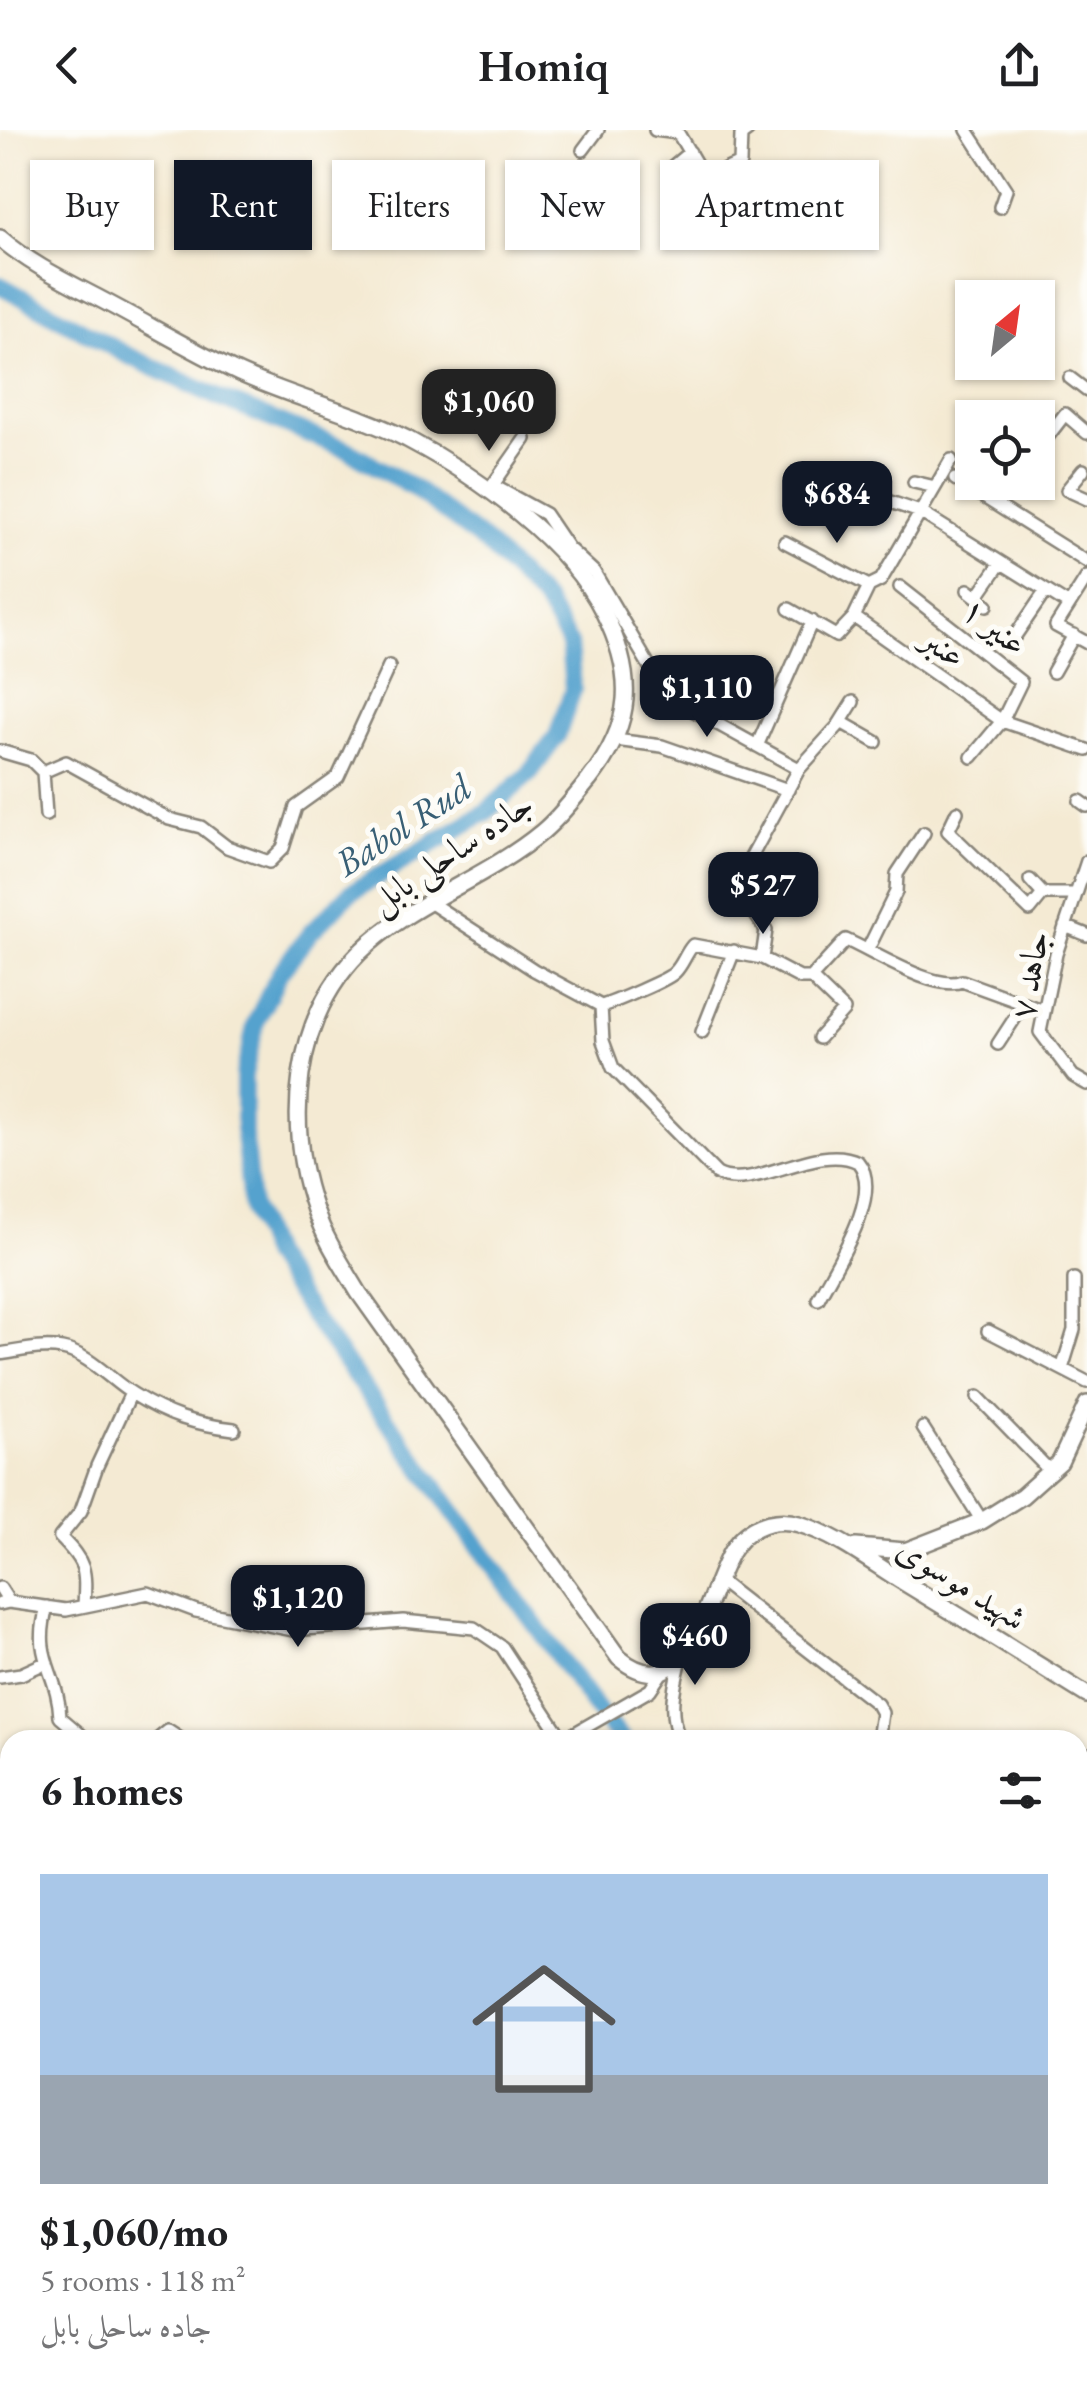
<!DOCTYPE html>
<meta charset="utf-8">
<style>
:root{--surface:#fff;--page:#f6f6f6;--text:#202124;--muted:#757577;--accent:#111827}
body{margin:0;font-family:"EB Garamond",Amiri,serif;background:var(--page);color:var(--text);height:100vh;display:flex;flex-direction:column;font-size:38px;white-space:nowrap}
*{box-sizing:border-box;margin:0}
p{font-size:32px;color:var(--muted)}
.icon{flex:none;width:55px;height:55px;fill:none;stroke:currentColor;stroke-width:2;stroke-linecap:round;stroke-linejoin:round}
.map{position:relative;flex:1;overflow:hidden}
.side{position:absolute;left:0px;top:1600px;width:1088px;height:670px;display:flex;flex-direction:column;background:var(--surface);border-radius:30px 30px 0 0;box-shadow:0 2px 8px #0004}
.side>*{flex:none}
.banner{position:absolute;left:30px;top:30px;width:1028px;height:90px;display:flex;gap:20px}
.needle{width:65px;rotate:29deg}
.tools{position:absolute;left:955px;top:150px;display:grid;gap:20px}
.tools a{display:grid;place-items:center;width:100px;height:100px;border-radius:0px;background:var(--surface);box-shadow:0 2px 8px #0004;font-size:50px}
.price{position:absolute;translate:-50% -85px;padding:0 22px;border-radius:20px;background:var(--accent);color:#fff;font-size:32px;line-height:65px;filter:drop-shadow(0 2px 5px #0008)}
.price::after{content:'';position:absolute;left:50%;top:60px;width:30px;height:22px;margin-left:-15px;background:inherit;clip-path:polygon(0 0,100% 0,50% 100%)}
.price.active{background:#222;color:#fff}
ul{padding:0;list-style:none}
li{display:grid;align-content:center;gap:20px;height:530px;padding:0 40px}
li span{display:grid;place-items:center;height:310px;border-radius:0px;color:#555}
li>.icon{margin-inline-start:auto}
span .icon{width:180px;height:180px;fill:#fffc;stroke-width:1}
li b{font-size:42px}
h2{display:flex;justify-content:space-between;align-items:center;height:120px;padding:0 40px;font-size:42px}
.chip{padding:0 35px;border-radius:0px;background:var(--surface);box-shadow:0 2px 8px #0004;font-size:35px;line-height:90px}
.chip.active{background:var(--accent);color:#fff}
header{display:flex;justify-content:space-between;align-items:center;height:130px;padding:0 40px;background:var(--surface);font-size:45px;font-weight:600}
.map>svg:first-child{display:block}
</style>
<header><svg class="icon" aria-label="back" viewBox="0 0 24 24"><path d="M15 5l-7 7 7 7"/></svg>Homiq<svg class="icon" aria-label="share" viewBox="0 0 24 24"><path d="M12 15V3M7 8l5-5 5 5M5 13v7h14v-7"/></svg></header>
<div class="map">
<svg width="1087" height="2270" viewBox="0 0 1087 2270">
<rect width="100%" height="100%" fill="#fdfcf7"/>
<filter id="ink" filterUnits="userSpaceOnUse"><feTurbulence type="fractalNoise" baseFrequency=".01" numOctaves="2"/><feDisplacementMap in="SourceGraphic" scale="20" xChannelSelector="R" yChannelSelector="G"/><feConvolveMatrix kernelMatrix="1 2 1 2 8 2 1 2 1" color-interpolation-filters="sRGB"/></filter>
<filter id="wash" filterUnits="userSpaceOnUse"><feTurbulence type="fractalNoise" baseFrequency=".0048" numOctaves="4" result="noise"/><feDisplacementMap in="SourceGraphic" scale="40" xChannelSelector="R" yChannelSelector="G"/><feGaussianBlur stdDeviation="2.25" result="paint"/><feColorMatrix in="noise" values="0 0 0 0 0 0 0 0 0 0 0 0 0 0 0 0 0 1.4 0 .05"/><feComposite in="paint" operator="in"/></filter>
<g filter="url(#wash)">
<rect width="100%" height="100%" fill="#f4ead3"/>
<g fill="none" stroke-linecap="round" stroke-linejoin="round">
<path stroke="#55a2ce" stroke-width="18" d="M 0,155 L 127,225 L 219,268 L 348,320 L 415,359 L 486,413 L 545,472 L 569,513 L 573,560 L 557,606 L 529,644 L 486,682 L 350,763 L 311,802 L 280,842 L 256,892 L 244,945 L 244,1004 L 251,1075 L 272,1127 L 313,1188 L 606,1592 L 623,1610
M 452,2270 L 457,2260"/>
</g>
</g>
<g filter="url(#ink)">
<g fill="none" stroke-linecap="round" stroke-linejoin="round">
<defs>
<path id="minor" d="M 655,0 L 678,3 L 705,49 L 740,33 L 741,5 L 748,0
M 967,0 L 1006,60 L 1000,77
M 583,20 L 598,0
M 672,37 L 690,22
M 1070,248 L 1087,261
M 1038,319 L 1065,284 L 1087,303
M 1083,340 L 1067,360 L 1087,369
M 955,349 L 1087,432
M 914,352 L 935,357
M 834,353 L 920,382 L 1069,475
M 492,355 L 545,384 L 568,418 L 594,442 L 667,566 L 799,639
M 490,359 L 525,309
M 785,412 L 869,456
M 1087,447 L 1056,496 L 1087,513
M 900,457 L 1021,552 L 1002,591 L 972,627
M 968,460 L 987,475
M 977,467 L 1000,434
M 789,479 L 836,506 L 854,487 L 869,456 L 881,450 L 951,330
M 854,487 L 1002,591 L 1087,620
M 1015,506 L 1045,462
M 1053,542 L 1074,505
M 841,592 L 876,612
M 615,610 L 662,616 L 788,660
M 757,616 L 812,491
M 0,621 L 31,630 L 43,642 L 66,632 L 169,689 L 201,697 L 227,717 L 269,732 L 283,718 L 296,677 L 338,647 L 389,536
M 43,642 L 46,685
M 1080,671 L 1087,676
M 957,682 L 948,701 L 1030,780 L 1043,764 L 1076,764
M 1087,731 L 1056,824 L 1040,902 L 1073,946 L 1087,954
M 1030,750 L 1043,764
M 431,773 L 534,840 L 601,876 L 603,911 L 613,938 L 717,1044 C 752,1063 817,1011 858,1032 C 885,1064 834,1137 818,1169
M 1065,796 L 1087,805
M 868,819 L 896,762 L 897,744 L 924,703
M 762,828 L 766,800 L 739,760 L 743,742 L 799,639 L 838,596 L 853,572
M 811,848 L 844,880 L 819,908
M 601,876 C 612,873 670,849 675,842 C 683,834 685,824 693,815 L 762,828 L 800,848 L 811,848 L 846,810 C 874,822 935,862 962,851 L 1044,881
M 702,902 L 734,821
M 998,914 L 1024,874
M 988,1201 L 1087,1252
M 0,1224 C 20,1221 42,1215 62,1219 C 89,1224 110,1250 133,1264 C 168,1286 194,1294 234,1299
M 1062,1239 L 1074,1200 L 1074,1149
M 978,1267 L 1051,1342
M 923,1298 L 982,1391
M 718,1450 L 877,1574 L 882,1583 L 878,1610
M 0,1458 L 9,1472
M 0,1474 L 9,1472 L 66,1480 L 148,1463 L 196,1481 L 293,1500 L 403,1491 L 474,1498 L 502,1517 L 563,1610
M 84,1476 C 86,1439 86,1433 60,1407 L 81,1381 L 97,1336 L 131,1263
M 47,1477 C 32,1530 58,1540 60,1587 L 87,1610
M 0,1547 L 21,1544 L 45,1533
M 157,1610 L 168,1601 L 182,1610
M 563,1610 L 650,1560 L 665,1538
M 680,1610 C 667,1583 674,1557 681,1529
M 1084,1631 L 1087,1624
M 0,1690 L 10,1693
M 0,1722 L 10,1736
M 0,1811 L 10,1806
M 8,1867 L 10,1861
M 1078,1910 L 1087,1911
M 0,2046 L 10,2048
M 1078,2070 L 1087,2070
M 1078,2256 L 1087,2252
M 900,2260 L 912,2270
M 1050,2270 L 1070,2260"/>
<path id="major" d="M 0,108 C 30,134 66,151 100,169 C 146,193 192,221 239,243 C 294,268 353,282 407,309 C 477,346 569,411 604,483 C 636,547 633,594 589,650 C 574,668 560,687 542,702 C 487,748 409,773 359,823 C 293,890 285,995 315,1080 C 325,1110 343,1136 359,1163 L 619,1528 C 689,1585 708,1456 733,1419 C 741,1406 754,1397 769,1393 C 779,1391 789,1391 799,1394 C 837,1405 872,1433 905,1453 C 966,1490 1026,1527 1087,1565
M 856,1417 L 905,1421 L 899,1440 L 907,1454
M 905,1421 L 982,1391 L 1022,1366 L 1060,1332 L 1087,1274"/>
</defs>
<use href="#minor" stroke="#888378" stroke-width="16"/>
<use href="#major" stroke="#888378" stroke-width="20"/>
<use href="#minor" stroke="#fff" stroke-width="11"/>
<use href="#major" stroke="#fff" stroke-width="15"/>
</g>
</g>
<g text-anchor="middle" stroke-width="10" stroke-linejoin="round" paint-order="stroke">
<g font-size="35" fill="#1c1c1c" stroke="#fdfcf7">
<text transform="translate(995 496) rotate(38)" y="12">عنیر ۱</text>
<text transform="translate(944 517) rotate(35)" y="12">عنبر</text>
<text transform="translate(451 722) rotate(-34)" y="12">جاده ساحلی بابل</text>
<text transform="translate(1029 845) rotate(-80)" y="12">جاهد ۷</text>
<text transform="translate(962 1453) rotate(32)" y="12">شهید موسوی</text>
</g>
<g font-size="38" font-style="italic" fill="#385f75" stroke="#fdfcf7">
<text transform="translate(403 695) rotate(-33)" y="13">Babol Rud</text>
</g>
</g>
</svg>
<div class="tools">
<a><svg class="needle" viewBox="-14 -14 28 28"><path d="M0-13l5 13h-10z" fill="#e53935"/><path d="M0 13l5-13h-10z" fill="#757577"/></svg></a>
<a><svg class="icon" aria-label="locate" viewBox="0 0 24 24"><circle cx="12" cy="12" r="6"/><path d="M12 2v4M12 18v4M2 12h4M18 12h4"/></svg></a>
</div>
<b class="price active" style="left:489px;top:324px">$1,060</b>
<b class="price" style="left:837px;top:416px">$684</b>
<b class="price" style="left:707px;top:610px">$1,110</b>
<b class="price" style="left:763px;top:807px">$527</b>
<b class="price" style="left:298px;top:1520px">$1,120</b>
<b class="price" style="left:695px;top:1558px">$460</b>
<div class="banner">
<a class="chip">Buy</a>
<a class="chip active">Rent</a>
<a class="chip">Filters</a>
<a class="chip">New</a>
<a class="chip">Apartment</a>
</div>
<section class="side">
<h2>6 homes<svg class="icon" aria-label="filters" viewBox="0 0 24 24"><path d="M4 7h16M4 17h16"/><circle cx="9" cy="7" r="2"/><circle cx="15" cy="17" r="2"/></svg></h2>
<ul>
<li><span style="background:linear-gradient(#a9c7e8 65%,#9aa5b1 0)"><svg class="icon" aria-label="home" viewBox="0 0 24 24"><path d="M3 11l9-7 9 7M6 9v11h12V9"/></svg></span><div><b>$1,060/mo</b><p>5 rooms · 118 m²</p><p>جاده ساحلی بابل</p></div></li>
</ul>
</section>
</div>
